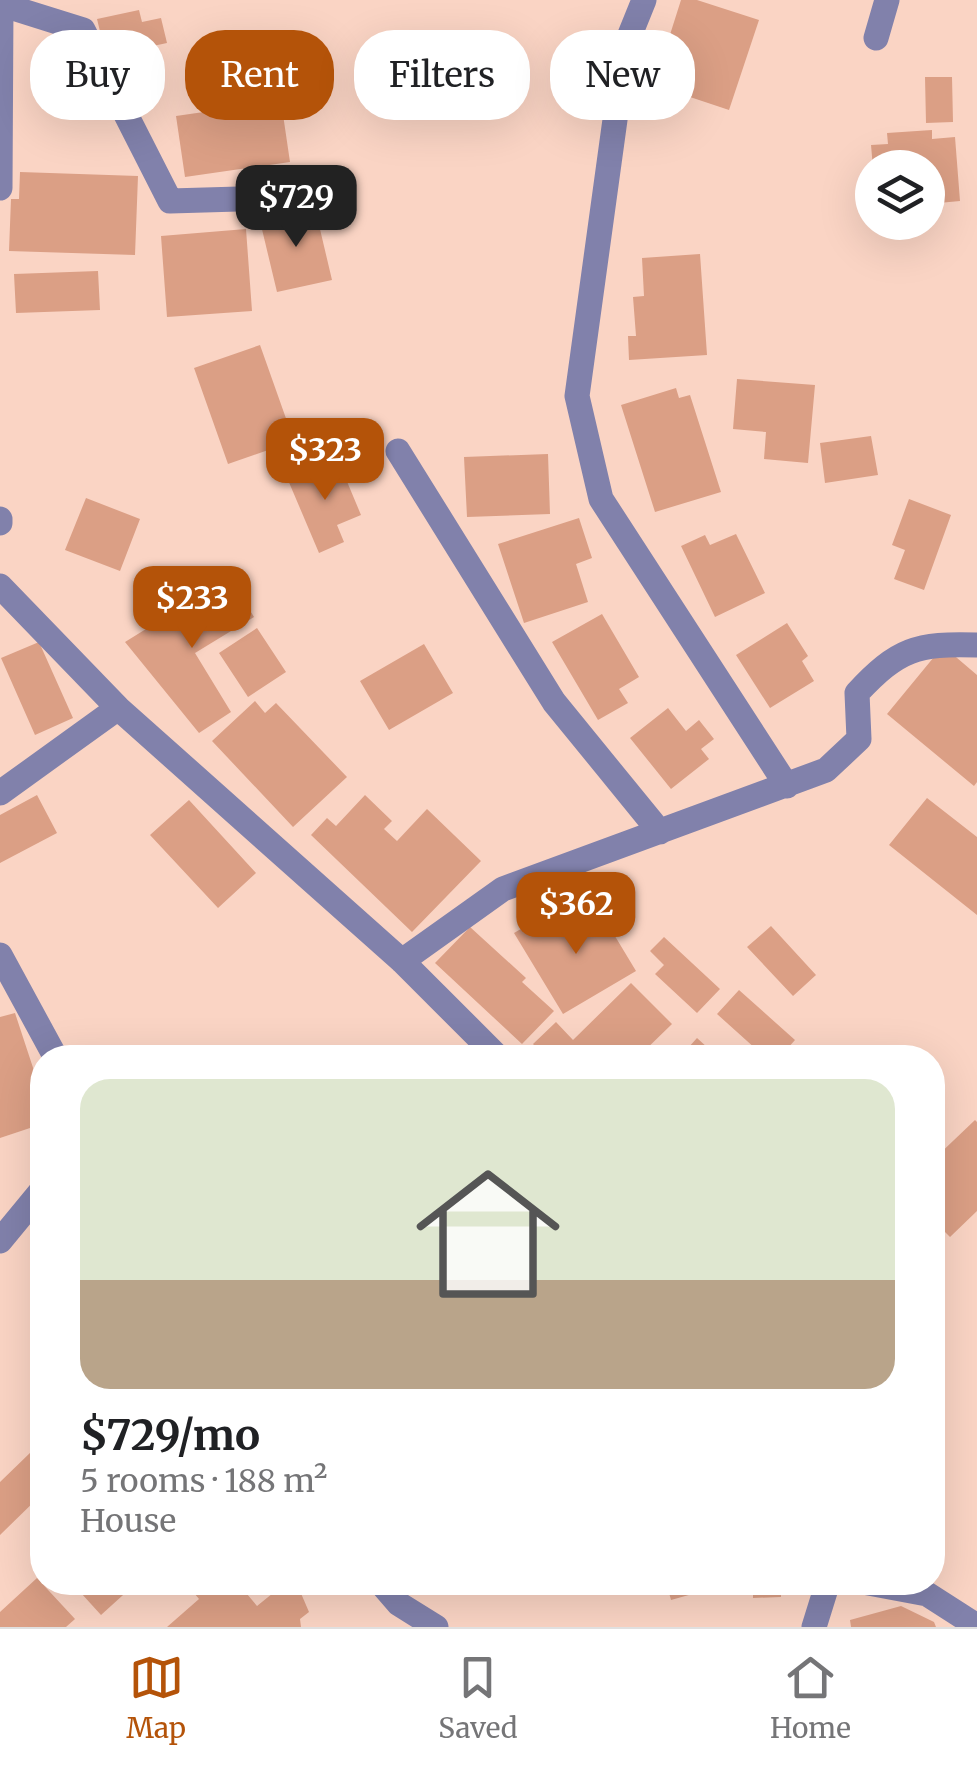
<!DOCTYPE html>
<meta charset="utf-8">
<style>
:root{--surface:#fff;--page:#f6f6f6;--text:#202124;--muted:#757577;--line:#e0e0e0;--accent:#b45309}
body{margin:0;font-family:Merriweather,serif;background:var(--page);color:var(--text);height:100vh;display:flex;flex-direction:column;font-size:38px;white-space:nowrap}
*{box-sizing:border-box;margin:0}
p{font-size:32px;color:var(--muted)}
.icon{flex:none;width:55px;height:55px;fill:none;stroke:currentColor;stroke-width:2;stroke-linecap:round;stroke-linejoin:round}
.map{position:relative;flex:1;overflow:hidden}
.side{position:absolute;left:30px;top:1045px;width:915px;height:550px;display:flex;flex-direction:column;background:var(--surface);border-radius:40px;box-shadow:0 10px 40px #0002}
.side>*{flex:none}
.top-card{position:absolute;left:30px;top:30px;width:918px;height:90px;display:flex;gap:20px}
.buttons{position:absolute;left:855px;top:150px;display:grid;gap:20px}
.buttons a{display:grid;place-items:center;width:90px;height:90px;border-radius:50%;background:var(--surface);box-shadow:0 10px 40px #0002;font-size:50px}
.price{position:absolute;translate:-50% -85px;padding:0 22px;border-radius:20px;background:var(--accent);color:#fff;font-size:32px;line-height:65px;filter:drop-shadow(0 2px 5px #0008)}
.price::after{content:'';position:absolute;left:50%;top:60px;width:30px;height:22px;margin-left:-15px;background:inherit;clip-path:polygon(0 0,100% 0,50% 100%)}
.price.current{background:#222;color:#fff}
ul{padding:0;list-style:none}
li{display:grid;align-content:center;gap:20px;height:530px;padding:0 50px}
li span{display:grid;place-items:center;height:310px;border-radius:30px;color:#555}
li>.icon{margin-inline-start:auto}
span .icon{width:180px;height:180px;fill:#fffc;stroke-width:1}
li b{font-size:42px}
.pill{padding:0 35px;border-radius:40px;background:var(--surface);box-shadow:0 10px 40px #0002;font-size:35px;line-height:90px}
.pill.current{background:var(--accent);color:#fff}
.tab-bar{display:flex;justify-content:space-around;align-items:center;height:140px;border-top:2px solid var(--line);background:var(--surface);font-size:28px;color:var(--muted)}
.tab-bar a{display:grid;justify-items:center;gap:5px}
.tab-bar .current{color:var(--accent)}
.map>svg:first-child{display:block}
</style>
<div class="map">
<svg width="977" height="1627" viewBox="0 0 977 1627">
<rect width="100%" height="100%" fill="#fad4c4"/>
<path fill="#db9f85" d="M 681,0 L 697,0 L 759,20 L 729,110 L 654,85 Z
M 139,10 L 142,22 L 161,18 L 167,43 L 106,56 L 97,19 Z
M 925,77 L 952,77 L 953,122 L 926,123 Z
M 281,101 L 290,162 L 185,177 L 176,116 Z
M 932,130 L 932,139 L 955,137 L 960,201 L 928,204 L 928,168 L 873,168 L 871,145 L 888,144 L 887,133 Z
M 20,172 L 138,176 L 135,255 L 9,251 L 11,199 L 19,199 Z
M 315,208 L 332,280 L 277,292 L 260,221 Z
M 246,229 L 252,311 L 167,317 L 161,236 Z
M 700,254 L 707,355 L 629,360 L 628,336 L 636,336 L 633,297 L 644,296 L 642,258 Z
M 98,271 L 100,310 L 16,313 L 14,274 Z
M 260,345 L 294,441 L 228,464 L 194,368 Z
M 737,379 L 815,385 L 808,463 L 764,459 L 766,432 L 733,429 Z
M 676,388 L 679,398 L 690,395 L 721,492 L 655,512 L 621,405 Z
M 871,436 L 878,475 L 825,483 L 820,443 Z
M 548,454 L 550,514 L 467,517 L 464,457 Z
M 338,460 L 361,515 L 337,525 L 344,542 L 319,553 L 288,480 Z
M 86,498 L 140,519 L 120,571 L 65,550 Z
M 909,499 L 951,515 L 924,590 L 894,579 L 905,550 L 892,545 Z
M 579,518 L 592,558 L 576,564 L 588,602 L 524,623 L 498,544 Z
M 736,534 L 765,593 L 715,617 L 681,546 L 705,535 L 710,545 Z
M 230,577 L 254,617 L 195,653 L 231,712 L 199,733 L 125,642 Z
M 602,614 L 639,677 L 619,689 L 628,703 L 598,720 L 552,642 Z
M 787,623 L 808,656 L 802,661 L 814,681 L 770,708 L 736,655 Z
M 257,628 L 286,672 L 248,697 L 219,653 Z
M 39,642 L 73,718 L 35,735 L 1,658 Z
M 424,644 L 453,693 L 389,730 L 360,681 Z
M 943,646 L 977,675 L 977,782 L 974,786 L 887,714 Z
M 255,701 L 265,713 L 276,703 L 347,777 L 293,827 L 212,741 Z
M 668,708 L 686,731 L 699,720 L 714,739 L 701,749 L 709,759 L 671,789 L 630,738 Z
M 37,795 L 57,833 L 0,863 L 0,815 Z
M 365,795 L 392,821 L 384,829 L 397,841 L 427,809 L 481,861 L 412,932 L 311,835 L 327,818 L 336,826 Z
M 927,798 L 977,837 L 977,915 L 889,845 Z
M 189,800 L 256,873 L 218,908 L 150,835 Z
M 595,903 L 636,971 L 563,1014 L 514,933 L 545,915 L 553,929 Z
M 771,926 L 816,975 L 793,996 L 747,947 Z
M 470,927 L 526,978 L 522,982 L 554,1011 L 522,1044 L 435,963 Z
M 664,937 L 720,989 L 697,1013 L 655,974 L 664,965 L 650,951 Z
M 631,983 L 672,1024 L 637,1058 L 546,1058 L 533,1044 L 556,1022 L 573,1040 Z
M 739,990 L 795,1040 L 779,1058 L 766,1058 L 717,1014 Z
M 15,1013 L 42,1095 L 42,1124 L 0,1138 L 0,1017 Z
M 697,1038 L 719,1058 L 679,1058 Z
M 975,1120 L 977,1122 L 977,1211 L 950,1237 L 932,1219 L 932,1161 Z
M 31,1452 L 42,1464 L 42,1494 L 0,1535 L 0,1482 Z
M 37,1578 L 75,1619 L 66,1627 L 0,1627 L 0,1612 Z
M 71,1582 L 130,1582 L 133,1586 L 101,1615 Z
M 185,1582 L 237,1582 L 257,1606 L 283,1585 L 297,1584 L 309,1612 L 300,1619 L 301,1627 L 167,1627 L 199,1599 Z
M 666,1582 L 728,1582 L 728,1584 L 671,1600 Z
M 753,1582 L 781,1582 L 781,1597 L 753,1598 Z
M 901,1606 L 934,1622 L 936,1627 L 851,1627 L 850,1620 Z"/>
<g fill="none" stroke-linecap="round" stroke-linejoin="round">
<path stroke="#8181ab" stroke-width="25" d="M 644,0 L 625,47 L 577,396 L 601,499 L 787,786
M 0,4 L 83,30 L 170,201 L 269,198
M 876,38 L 887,0
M 0,188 L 1,4
M 398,451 L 554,702 L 660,832
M 0,519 L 0,523
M 0,586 L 118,708
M 0,793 L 118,708 L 402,961 L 499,1058
M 0,955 L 56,1058
M 402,961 L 503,889 L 826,770 L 859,739 L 857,693 C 898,649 917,643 977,645
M 0,1241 L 42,1190
M 380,1582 L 399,1604 L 436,1627
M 863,1582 L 927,1594 L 977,1626
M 814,1627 L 828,1582"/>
</g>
</svg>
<div class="buttons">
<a><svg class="icon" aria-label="layers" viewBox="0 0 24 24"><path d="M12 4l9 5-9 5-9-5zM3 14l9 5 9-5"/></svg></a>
</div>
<b class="price current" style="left:296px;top:250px">$729</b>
<b class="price" style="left:325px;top:503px">$323</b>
<b class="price" style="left:192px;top:651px">$233</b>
<b class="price" style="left:576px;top:957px">$362</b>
<div class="top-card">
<a class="pill">Buy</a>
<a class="pill current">Rent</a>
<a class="pill">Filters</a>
<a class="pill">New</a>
</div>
<section class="side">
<ul>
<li><span style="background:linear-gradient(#dfe7d0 65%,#b9a48a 0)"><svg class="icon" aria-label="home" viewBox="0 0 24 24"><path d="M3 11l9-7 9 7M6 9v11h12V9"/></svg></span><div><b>$729/mo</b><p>5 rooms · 188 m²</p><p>House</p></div></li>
</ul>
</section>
</div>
<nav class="tab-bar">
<a class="current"><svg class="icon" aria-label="map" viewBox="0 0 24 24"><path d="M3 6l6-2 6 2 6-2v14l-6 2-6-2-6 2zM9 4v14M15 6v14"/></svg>Map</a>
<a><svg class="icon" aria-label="saved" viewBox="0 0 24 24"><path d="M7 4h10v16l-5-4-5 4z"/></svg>Saved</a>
<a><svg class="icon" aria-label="home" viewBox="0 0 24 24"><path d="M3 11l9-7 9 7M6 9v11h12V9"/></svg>Home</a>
</nav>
